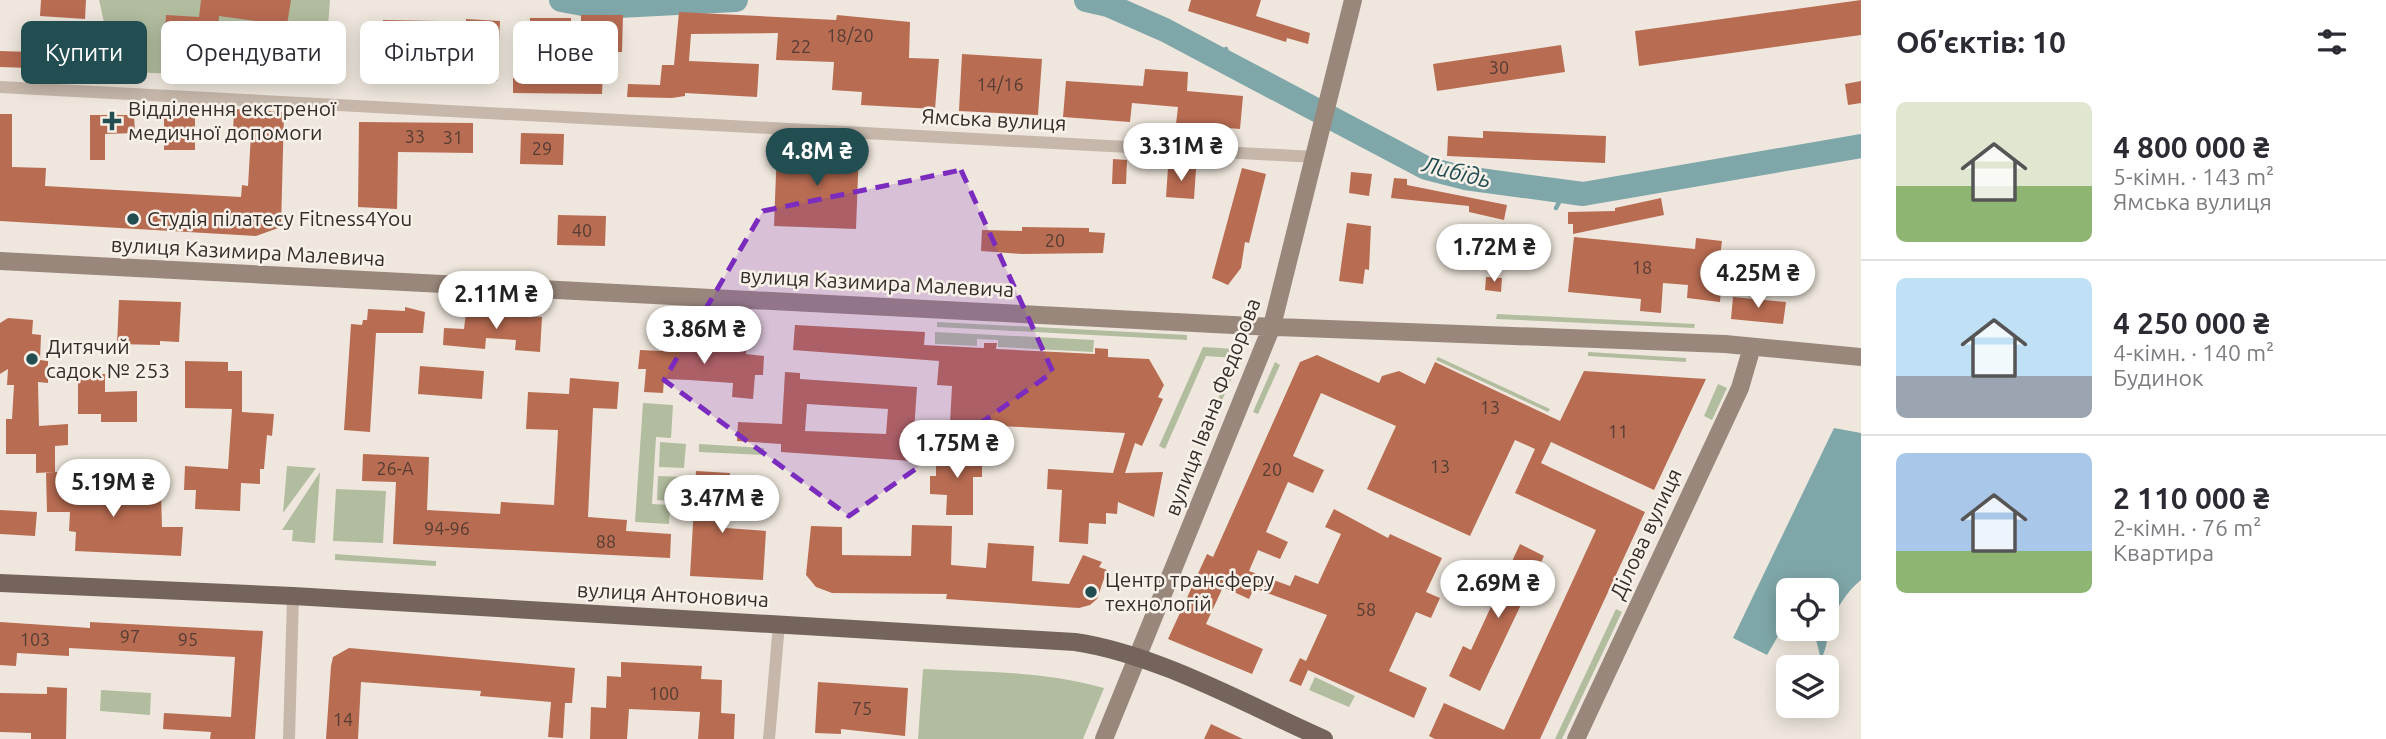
<!DOCTYPE html>
<html lang="uk">
<meta charset="utf-8">
<style>
:root{--surface:#fff;--page:#f2f2f3;--text:#2b2b33;--muted:#7c7c81;--line:#e1e1e2;--accent:#234e51}
body{margin:0;font-family:Ubuntu,sans-serif;background:var(--page);color:var(--text);height:100vh;display:flex;flex-direction:column;font-size:26px;white-space:nowrap}
*{box-sizing:border-box;margin:0}
p{font-size:23px;color:var(--muted)}
.icon{flex:none;width:38px;height:38px;fill:none;stroke:currentColor;stroke-width:2;stroke-linecap:round;stroke-linejoin:round}
.map{position:relative;flex:1;overflow:hidden}
.drawer{display:flex;flex-direction:column;background:var(--surface);width:525px}
.drawer>*{flex:none}
.guide{position:absolute;left:21px;top:21px;width:665px;height:63px;display:flex;gap:14px}
.fabs{position:absolute;left:1776px;top:578px;display:grid;gap:14px}
.fabs a{display:grid;place-items:center;width:63px;height:63px;border-radius:10px;background:var(--surface);box-shadow:0 4px 18px #0003;font-size:35px}
.price{position:absolute;translate:-50% -60px;padding:0 16px;border-radius:24px;background:#fff;color:#222;font-size:23px;line-height:46px;filter:drop-shadow(0 2px 4px #0008)}
.price::after{content:'';position:absolute;left:50%;top:42px;width:21px;height:16px;margin-left:-10px;background:inherit;clip-path:polygon(0 0,100% 0,50% 100%)}
.price.on{background:var(--accent);color:#fff}
ul{padding:0;list-style:none}
li{display:flex;align-items:center;gap:21px;height:175px;padding:0 35px}
li+li{border-top:2px solid var(--line)}
li span{display:grid;place-items:center;flex:none;width:196px;height:140px;border-radius:10px;color:#555}
li>.icon{margin-inline-start:auto}
span .icon{width:84px;height:84px;fill:#fffc;stroke-width:1}
li b{font-size:30px}
h2{display:flex;justify-content:space-between;align-items:center;height:84px;padding:0 35px;font-size:30px}
.chip{padding:0 24px;border-radius:10px;background:var(--surface);box-shadow:0 4px 18px #0003;font-size:24px;line-height:63px}
.chip.on{background:var(--accent);color:#fff}
main{display:flex;flex:1;min-height:0}
.map>svg:first-child{display:block}
</style>
<main>
<div class="map">
<svg width="1861" height="739" viewBox="0 0 1861 739">
<rect width="100%" height="100%" fill="#efe7dd"/>
<path fill="#b2bd9f" d="M 99,0 L 330,0 L 324,82 L 115,71 Z
M 1497,314 L 1695,324 L 1694,328 L 1496,319 Z
M 937,322 L 1187,335 L 1187,340 L 937,327 Z
M 935,332 L 1094,340 L 1093,352 L 998,347 L 998,340 L 977,339 L 977,346 L 935,344 Z
M 1203,347 L 1235,349 L 1241,357 L 1202,446 L 1198,444 L 1236,358 L 1206,356 L 1165,449 L 1159,446 Z
M 1588,352 L 1686,358 L 1686,362 L 1588,356 Z
M 1438,357 L 1550,409 L 1548,412 L 1436,360 Z
M 1275,362 L 1280,365 L 1258,414 L 1253,412 Z
M 1718,384 L 1727,388 L 1712,420 L 1704,416 Z
M 643,403 L 673,405 L 671,438 L 656,437 L 652,504 L 670,505 L 669,524 L 635,522 Z
M 660,442 L 686,444 L 684,468 L 659,467 Z
M 699,444 L 764,448 L 764,455 L 699,452 Z
M 287,466 L 316,468 L 283,513 Z
M 320,472 L 315,543 L 292,541 L 293,530 L 282,530 Z
M 658,476 L 684,477 L 682,502 L 657,500 Z
M 336,489 L 386,491 L 383,543 L 333,541 Z
M 335,554 L 436,561 L 436,566 L 335,560 Z
M 1616,609 L 1622,612 L 1562,739 L 1555,739 Z
M 923,669 C 983,672 1046,671 1104,688 L 1083,739 L 918,739 Z
M 1315,677 L 1355,696 L 1349,707 L 1309,690 Z
M 101,690 L 151,693 L 150,715 L 100,711 Z"/>
<path fill="#7fa7a9" d="M 1834,428 L 1861,433 L 1861,580 C 1847,591 1835,610 1830,627 C 1826,639 1828,646 1821,659 L 1815,636 L 1802,628 L 1827,628 L 1827,590 L 1788,590 L 1788,626 L 1784,626 L 1767,655 L 1733,638 Z"/>
<g fill="none" stroke-linecap="round" stroke-linejoin="round">
<path stroke="#7fa7a9" stroke-width="4.5" d="M 1225,61 L 1226,49
M 1556,208 L 1564,193"/>
<path stroke="#7fa7a9" stroke-width="24" d="M 561,0 L 599,7 L 736,0
M 1086,0 L 1108,5 L 1165,30 L 1426,168 L 1465,178 L 1583,194 L 1861,146"/>
</g>
<path fill="#b86c52" fill-rule="evenodd" d="M 41,0 L 86,0 L 85,19 L 40,16 Z
M 201,0 L 291,0 L 287,25 L 219,16 L 217,52 L 277,57 L 277,50 L 295,51 L 292,80 L 194,74 L 197,35 L 165,33 L 166,15 L 199,17 Z
M 1191,0 L 1261,0 L 1256,16 L 1310,33 L 1308,44 L 1287,38 L 1286,42 L 1188,11 Z
M 1861,0 L 1861,35 L 1639,66 L 1635,31 Z
M 679,12 L 836,20 L 837,15 L 910,22 L 909,58 L 939,59 L 935,109 L 861,105 L 862,92 L 832,90 L 834,62 L 776,60 L 778,33 L 691,34 L 689,61 L 759,64 L 757,97 L 685,93 L 685,96 L 672,98 L 627,97 L 628,84 L 660,85 L 662,65 L 674,65 Z
M 581,15 L 623,15 L 622,52 L 609,52 L 609,28 L 581,28 Z
M 530,18 L 571,18 L 571,70 L 603,70 L 602,94 L 513,93 L 513,78 L 520,78 L 521,55 L 529,56 Z
M 466,19 L 500,21 L 497,81 L 463,79 Z
M 383,20 L 439,21 L 438,49 L 382,48 Z
M 34,43 L 90,45 L 89,70 L 0,67 L 0,51 L 33,52 Z
M 1561,45 L 1565,72 L 1437,91 L 1433,64 Z
M 962,54 L 1042,59 L 1038,115 L 959,111 Z
M 124,57 L 143,58 L 143,71 L 124,71 Z
M 1145,69 L 1188,72 L 1187,91 L 1243,96 L 1240,129 L 1176,124 L 1178,107 L 1132,103 L 1130,122 L 1063,117 L 1066,81 L 1143,86 Z
M 1861,81 L 1861,103 L 1848,105 L 1845,84 Z
M 234,109 L 284,112 L 281,227 L 256,236 L 0,221 L 0,114 L 12,114 L 12,167 L 46,168 L 45,186 L 241,197 L 242,185 L 248,186 L 251,134 L 233,133 Z
M 90,115 L 134,115 L 135,133 L 105,134 L 105,160 L 90,160 Z
M 164,116 L 195,116 L 195,150 L 164,150 Z
M 359,122 L 473,123 L 473,153 L 398,152 L 397,209 L 358,207 Z
M 1483,131 L 1606,136 L 1605,163 L 1447,156 L 1448,136 L 1483,138 Z
M 521,133 L 564,134 L 563,165 L 520,164 Z
M 777,147 L 859,149 L 856,229 L 774,226 Z
M 1113,159 L 1127,160 L 1126,184 L 1112,184 Z
M 1168,168 L 1196,169 L 1194,199 L 1166,197 Z
M 1242,168 L 1266,174 L 1249,243 L 1245,242 L 1241,268 L 1228,285 L 1212,278 Z
M 1351,172 L 1372,174 L 1369,196 L 1349,193 Z
M 1394,178 L 1407,179 L 1407,185 L 1507,205 L 1504,220 L 1469,212 L 1469,206 L 1391,198 Z
M 1661,198 L 1664,215 L 1573,234 L 1573,224 L 1568,224 L 1568,212 L 1615,211 L 1615,208 Z
M 558,215 L 606,216 L 605,246 L 557,245 Z
M 1347,223 L 1371,226 L 1369,270 L 1365,269 L 1363,284 L 1339,281 Z
M 1022,227 L 1089,228 L 1089,232 L 1105,233 L 1103,253 L 1022,254 L 981,251 L 982,230 L 1022,231 Z
M 1574,237 L 1695,249 L 1696,238 L 1722,241 L 1720,257 L 1715,257 L 1712,288 L 1721,289 L 1720,302 L 1687,298 L 1688,285 L 1663,283 L 1661,313 L 1640,311 L 1641,299 L 1568,292 Z
M 1486,277 L 1502,278 L 1501,292 L 1485,290 Z
M 1733,297 L 1786,302 L 1783,324 L 1731,319 Z
M 119,300 L 181,302 L 179,342 L 160,341 L 160,345 L 117,344 Z
M 405,307 L 425,312 L 423,333 L 376,333 L 370,432 L 344,430 L 351,324 L 362,325 L 363,320 L 367,320 L 368,309 L 405,311 Z
M 466,312 L 542,317 L 540,352 L 515,350 L 516,340 L 486,338 L 485,349 L 443,345 L 444,328 L 464,329 Z
M 8,318 L 33,320 L 32,334 L 41,335 L 40,360 L 48,361 L 48,383 L 38,382 L 39,426 L 68,424 L 68,445 L 55,446 L 55,472 L 36,473 L 36,454 L 6,454 L 6,419 L 12,419 L 14,385 L 7,385 L 8,369 L 0,374 L 0,323 Z
M 795,325 L 925,332 L 924,345 L 984,348 L 984,343 L 997,343 L 996,349 L 1095,354 L 1095,348 L 1108,349 L 1108,357 L 1149,359 L 1164,385 L 1158,397 L 1163,399 L 1142,446 L 1135,443 L 1125,473 L 1163,472 L 1154,517 L 1118,502 L 1117,514 L 1106,513 L 1106,524 L 1089,523 L 1088,544 L 1059,542 L 1062,490 L 1047,489 L 1048,469 L 1113,473 L 1125,433 L 950,423 L 952,386 L 937,385 L 939,361 L 793,350 Z
M 732,330 L 748,331 L 746,354 L 764,356 L 763,375 L 755,375 L 753,399 L 732,397 L 733,383 L 689,380 L 664,379 L 663,393 L 644,392 L 646,369 L 638,369 L 640,350 L 661,351 L 662,339 L 674,340 L 673,349 L 720,352 L 720,338 L 732,339 Z
M 1317,355 L 1379,383 L 1382,376 L 1399,371 L 1425,384 L 1435,362 L 1560,421 L 1584,371 L 1706,379 L 1654,490 L 1551,442 L 1541,463 L 1645,512 L 1540,739 L 1435,739 L 1429,736 L 1444,703 L 1504,730 L 1596,530 L 1515,493 L 1535,449 L 1515,440 L 1470,536 L 1367,489 L 1396,426 L 1321,393 L 1293,456 L 1324,470 L 1313,493 L 1288,482 L 1266,532 L 1288,542 L 1280,559 L 1258,550 L 1249,571 L 1290,586 L 1295,575 L 1318,584 L 1341,534 L 1325,527 L 1334,509 L 1388,538 L 1390,534 L 1442,558 L 1426,592 L 1440,598 L 1431,618 L 1416,612 L 1389,671 L 1427,688 L 1414,718 L 1308,670 L 1301,686 L 1289,681 L 1300,658 L 1306,661 L 1327,615 L 1254,588 L 1249,599 L 1223,587 L 1206,624 L 1263,649 L 1252,674 L 1168,639 L 1207,554 L 1213,557 L 1300,362 Z
M 185,361 L 228,362 L 228,371 L 242,371 L 242,412 L 274,414 L 272,436 L 267,435 L 264,469 L 260,469 L 260,484 L 241,483 L 240,511 L 195,509 L 196,490 L 184,490 L 185,466 L 228,469 L 232,409 L 185,408 Z
M 420,366 L 484,371 L 482,399 L 418,394 Z
M 785,372 L 800,373 L 800,379 L 917,387 L 912,461 L 781,452 L 781,444 L 737,441 L 738,422 L 782,424 ZM 807,404 L 888,409 L 886,434 L 805,431 Z
M 78,374 L 105,374 L 105,392 L 137,391 L 137,422 L 101,422 L 101,414 L 78,414 Z
M 570,378 L 619,382 L 617,409 L 593,408 L 588,517 L 627,520 L 626,531 L 671,534 L 670,558 L 393,544 L 396,482 L 362,481 L 363,454 L 429,457 L 427,510 L 500,514 L 501,502 L 554,505 L 558,430 L 526,429 L 528,392 L 569,394 Z
M 936,452 L 982,452 L 982,477 L 973,477 L 973,515 L 946,515 L 947,495 L 930,494 L 930,476 L 936,476 Z
M 696,471 L 730,473 L 726,528 L 766,531 L 763,580 L 690,576 Z
M 46,472 L 61,472 L 61,480 L 90,480 L 90,492 L 150,489 L 150,496 L 161,495 L 162,527 L 183,527 L 181,556 L 75,551 L 76,532 L 69,531 L 70,512 L 47,512 Z
M 0,510 L 37,512 L 35,536 L 0,534 Z
M 912,525 L 952,526 L 951,565 L 986,568 L 988,543 L 1034,546 L 1032,581 L 1069,584 L 1083,555 L 1102,562 L 1099,567 L 1107,570 L 1097,599 L 1090,605 L 1079,608 L 946,599 L 947,594 L 832,593 L 816,587 L 806,575 L 811,526 L 842,527 L 842,555 L 911,556 Z
M 1520,544 L 1544,556 L 1480,691 L 1449,676 L 1463,646 L 1471,650 Z
M 0,622 L 90,628 L 90,622 L 263,631 L 255,739 L 210,739 L 211,732 L 163,729 L 164,713 L 231,717 L 235,657 L 69,648 L 69,656 L 17,653 L 16,666 L 0,665 Z
M 349,648 L 575,668 L 572,703 L 565,703 L 563,738 L 548,737 L 551,702 L 480,696 L 481,691 L 361,682 L 358,739 L 326,739 L 331,666 L 333,657 Z
M 621,662 L 702,666 L 701,679 L 722,680 L 721,713 L 735,714 L 734,739 L 698,739 L 700,712 L 629,709 L 627,739 L 590,739 L 591,707 L 606,708 L 607,676 L 621,677 Z
M 818,682 L 908,688 L 905,736 L 841,729 L 841,734 L 815,733 Z
M 47,687 L 67,688 L 66,739 L 31,739 L 31,733 L 0,732 L 0,693 L 47,694 Z
M 1211,724 L 1243,739 L 1204,739 Z"/>
<g fill="none" stroke-linecap="round" stroke-linejoin="round">
<path stroke="#c6b7aa" stroke-width="12" d="M 0,87 L 1315,157
M 289,739 L 293,596
M 769,739 L 779,624"/>
<path stroke="#99877c" stroke-width="18" d="M 0,261 L 1252,326 L 1725,344 L 1861,357
M 1104,739 L 1272,326 L 1353,0
M 1576,739 L 1740,388 L 1752,347"/>
<path stroke="#75645c" stroke-width="18" d="M 0,583 L 293,596 L 1075,642 C 1157,654 1247,705 1324,739"/>
</g>
<path fill="#7b2cbf" fill-opacity="0.2" stroke="#7b2cbf" stroke-width="5" stroke-dasharray="14 9" stroke-linejoin="round" d="M 961,170 L 1053,372 L 849,516 L 664,380 L 763,211 Z"/>
<g fill="#234e51" stroke="#f7f1e9" stroke-width="2.5">
<path d="M108.5 110.5h7v7h7v7h-7v7h-7v-7h-7v-7h7z"/>
<circle cx="133" cy="219" r="7"/>
<circle cx="32" cy="359" r="7"/>
<circle cx="1091" cy="592" r="7"/>
</g>
<g text-anchor="middle" stroke-width="5" stroke-linejoin="round" paint-order="stroke">
<g font-size="18" fill="#553d33">
<text x="850" y="42">18/20</text>
<text x="801" y="53">22</text>
<text x="1499" y="74">30</text>
<text x="1000" y="91">14/16</text>
<text x="415" y="143">33</text>
<text x="453" y="144">31</text>
<text x="542" y="155">29</text>
<text x="582" y="237">40</text>
<text x="1055" y="247">20</text>
<text x="1642" y="274">18</text>
<text x="1490" y="414">13</text>
<text x="1618" y="438">11</text>
<text x="1440" y="473">13</text>
<text x="395" y="475">26-А</text>
<text x="1272" y="476">20</text>
<text x="447" y="535">94-96</text>
<text x="606" y="548">88</text>
<text x="1366" y="616">58</text>
<text x="130" y="643">97</text>
<text x="35" y="646">103</text>
<text x="188" y="646">95</text>
<text x="664" y="700">100</text>
<text x="862" y="715">75</text>
<text x="343" y="726">14</text>
</g>
<g font-size="21" fill="#342d29" stroke="#f7f1e9" text-anchor="start">
<text x="128" y="116">Відділення екстреної<tspan x="128" dy="24">медичної допомоги</tspan></text>
<text x="147" y="226">Студія пілатесу Fitness4You</text>
<text x="46" y="354">Дитячий<tspan x="46" dy="24">садок № 253</tspan></text>
<text x="1105" y="587">Центр трансферу<tspan x="1105" dy="24">технологій</tspan></text>
</g>
<g font-size="21" fill="#342d29" stroke="#f7f1e9">
<text transform="translate(994 120) rotate(3)" y="7">Ямська вулиця</text>
<text transform="translate(248 252) rotate(3)" y="7">вулиця Казимира Малевича</text>
<text transform="translate(877 283) rotate(3)" y="7">вулиця Казимира Малевича</text>
<text transform="translate(1213 407) rotate(-69)" y="7">вулиця Івана Федорова</text>
<text transform="translate(1646 534) rotate(-65)" y="7">Ділова вулиця</text>
<text transform="translate(673 595) rotate(3)" y="7">вулиця Антоновича</text>
</g>
<g font-size="23" font-style="italic" fill="#234e51" stroke="#f7f1e9">
<text transform="translate(1457 172) rotate(14)" y="8">Либідь</text>
</g>
</g>
</svg>
<div class="fabs">
<a><svg class="icon" aria-label="locate" viewBox="0 0 24 24"><circle cx="12" cy="12" r="6"/><path d="M12 2v4M12 18v4M2 12h4M18 12h4"/></svg></a>
<a><svg class="icon" aria-label="layers" viewBox="0 0 24 24"><path d="M12 4l9 5-9 5-9-5zM3 14l9 5 9-5"/></svg></a>
</div>
<b class="price" style="left:1181px;top:183px">3.31M ₴</b>
<b class="price on" style="left:817px;top:188px">4.8M ₴</b>
<b class="price" style="left:1494px;top:284px">1.72M ₴</b>
<b class="price" style="left:1758px;top:310px">4.25M ₴</b>
<b class="price" style="left:496px;top:331px">2.11M ₴</b>
<b class="price" style="left:704px;top:366px">3.86M ₴</b>
<b class="price" style="left:957px;top:480px">1.75M ₴</b>
<b class="price" style="left:113px;top:519px">5.19M ₴</b>
<b class="price" style="left:722px;top:535px">3.47M ₴</b>
<b class="price" style="left:1498px;top:620px">2.69M ₴</b>
<div class="guide">
<a class="chip on">Купити</a>
<a class="chip">Орендувати</a>
<a class="chip">Фільтри</a>
<a class="chip">Нове</a>
</div>
</div>
<section class="drawer">
<h2>Об’єктів: 10<svg class="icon" aria-label="filters" viewBox="0 0 24 24"><path d="M4 7h16M4 17h16"/><circle cx="9" cy="7" r="2"/><circle cx="15" cy="17" r="2"/></svg></h2>
<ul>
<li><span style="background:linear-gradient(#dfe7d0 60%,#8fb573 0)"><svg class="icon" aria-label="home" viewBox="0 0 24 24"><path d="M3 11l9-7 9 7M6 9v11h12V9"/></svg></span><div><b>4 800 000 ₴</b><p>5-кімн. · 143 m²</p><p>Ямська вулиця</p></div></li>
<li><span style="background:linear-gradient(#bfe0f5 70%,#9aa5b1 0)"><svg class="icon" aria-label="home" viewBox="0 0 24 24"><path d="M3 11l9-7 9 7M6 9v11h12V9"/></svg></span><div><b>4 250 000 ₴</b><p>4-кімн. · 140 m²</p><p>Будинок</p></div></li>
<li><span style="background:linear-gradient(#a9c7e8 70%,#8fb573 0)"><svg class="icon" aria-label="home" viewBox="0 0 24 24"><path d="M3 11l9-7 9 7M6 9v11h12V9"/></svg></span><div><b>2 110 000 ₴</b><p>2-кімн. · 76 m²</p><p>Квартира</p></div></li>
</ul>
</section>
</main>
